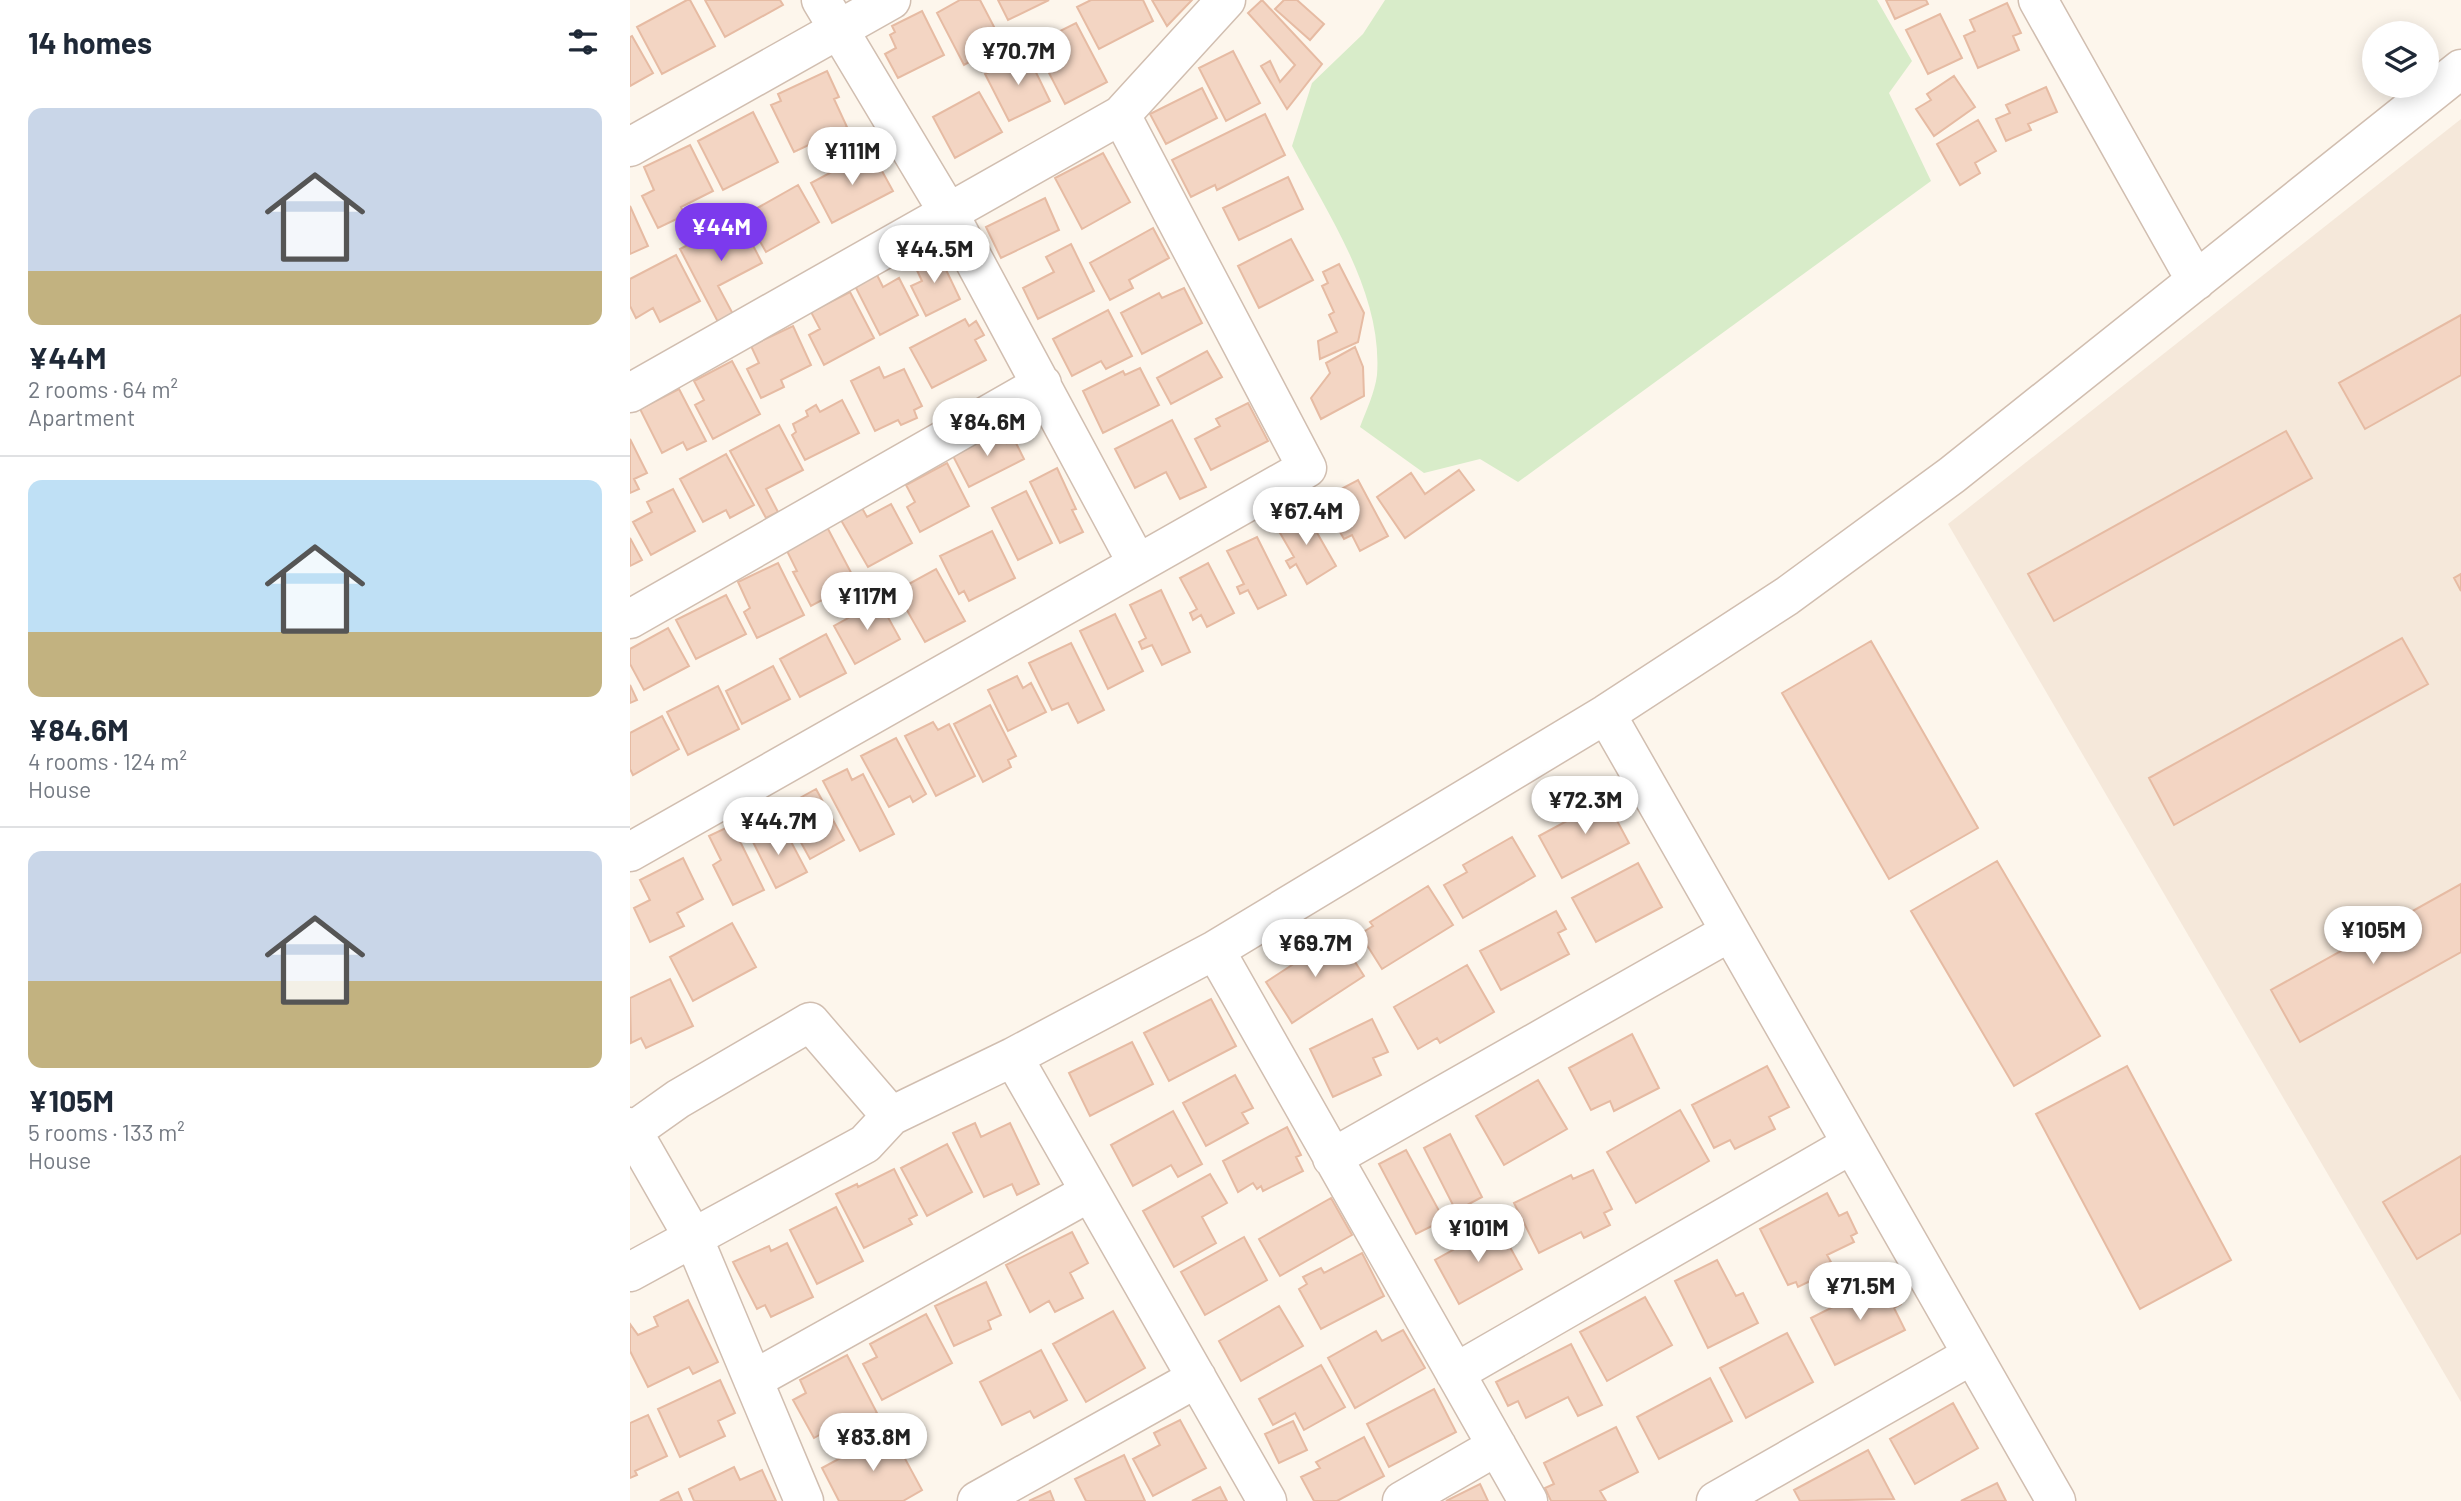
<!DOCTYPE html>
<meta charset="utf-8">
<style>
:root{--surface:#fff;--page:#f6f6f7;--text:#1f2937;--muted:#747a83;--line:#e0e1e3;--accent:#7c3aed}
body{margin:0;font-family:Barlow,sans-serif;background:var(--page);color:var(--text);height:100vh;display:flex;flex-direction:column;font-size:26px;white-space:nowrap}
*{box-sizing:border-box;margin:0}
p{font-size:23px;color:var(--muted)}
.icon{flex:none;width:38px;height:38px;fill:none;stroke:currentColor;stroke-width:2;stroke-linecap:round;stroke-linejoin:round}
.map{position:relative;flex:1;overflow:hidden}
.sheet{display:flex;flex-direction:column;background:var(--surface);width:630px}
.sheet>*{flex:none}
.controls{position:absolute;left:1732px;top:21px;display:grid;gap:14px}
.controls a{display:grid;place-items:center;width:77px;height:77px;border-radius:50%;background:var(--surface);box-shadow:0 4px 18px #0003;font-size:35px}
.price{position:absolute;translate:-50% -60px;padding:0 16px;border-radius:24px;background:#fff;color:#222;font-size:23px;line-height:46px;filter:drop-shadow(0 2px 4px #0008)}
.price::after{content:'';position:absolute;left:50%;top:42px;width:21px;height:16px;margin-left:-10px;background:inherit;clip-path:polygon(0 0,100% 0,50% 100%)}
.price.active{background:var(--accent);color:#fff}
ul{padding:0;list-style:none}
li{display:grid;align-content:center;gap:14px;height:371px;padding:0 28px}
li+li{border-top:2px solid var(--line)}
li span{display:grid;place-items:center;height:217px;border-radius:14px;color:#555}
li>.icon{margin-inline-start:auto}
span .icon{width:126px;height:126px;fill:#fffc;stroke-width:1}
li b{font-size:30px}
h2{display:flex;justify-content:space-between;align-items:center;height:84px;padding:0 28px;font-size:30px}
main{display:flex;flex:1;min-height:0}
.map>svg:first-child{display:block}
</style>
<main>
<section class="sheet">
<h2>14 homes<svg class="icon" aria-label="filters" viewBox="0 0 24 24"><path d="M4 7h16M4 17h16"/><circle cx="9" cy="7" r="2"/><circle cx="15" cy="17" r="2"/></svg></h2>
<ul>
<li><span style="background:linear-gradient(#c9d6e8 75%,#c2b280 0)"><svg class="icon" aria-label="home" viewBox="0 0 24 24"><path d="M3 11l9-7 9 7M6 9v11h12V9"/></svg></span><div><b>¥44M</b><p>2 rooms · 64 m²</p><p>Apartment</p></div></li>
<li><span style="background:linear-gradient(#bfe0f5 70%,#c2b280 0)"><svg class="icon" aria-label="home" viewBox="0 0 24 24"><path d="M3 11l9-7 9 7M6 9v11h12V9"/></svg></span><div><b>¥84.6M</b><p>4 rooms · 124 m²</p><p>House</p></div></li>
<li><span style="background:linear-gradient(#c9d6e8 60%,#c2b280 0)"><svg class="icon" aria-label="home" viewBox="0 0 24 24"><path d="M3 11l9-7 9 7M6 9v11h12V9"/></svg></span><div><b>¥105M</b><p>5 rooms · 133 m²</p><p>House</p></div></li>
</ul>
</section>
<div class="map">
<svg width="1831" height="1501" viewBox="0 0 1831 1501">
<rect width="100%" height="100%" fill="#fdf6ec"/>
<path fill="#f5e8da" d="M 1831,119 L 1831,1402 L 1318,524 Z"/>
<path fill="#d8ecc9" d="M 755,0 L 1247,0 L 1282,61 L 1259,93 L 1301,181 L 888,482 L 850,459 L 794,473 L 730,427 C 736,411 745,392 747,375 C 753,293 698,215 662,146 L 682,83 L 733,34 Z"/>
<path fill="#f3d5c3" stroke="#e6bba3" stroke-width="2" d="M 57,0 L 60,0 L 85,46 L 32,74 L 7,27 Z
M 75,0 L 150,0 L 153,5 L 95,37 Z
M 330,0 L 350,0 L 373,44 L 334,65 L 307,13 Z
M 368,0 L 419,0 L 378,20 Z
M 461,0 L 513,0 L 523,21 L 469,49 L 447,7 Z
M 522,0 L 562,0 L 537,26 Z
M 632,0 L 692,64 L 657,109 L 631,66 L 640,61 L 650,82 L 665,65 L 618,13 Z
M 654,0 L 667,0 L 694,24 L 680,40 L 645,9 Z
M 1256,0 L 1296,0 L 1298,4 L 1265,19 Z
M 1377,3 L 1391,33 L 1383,36 L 1389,50 L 1348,68 L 1334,36 L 1345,31 L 1340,20 Z
M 292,11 L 314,55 L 268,78 L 255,54 L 266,48 L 260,35 L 265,32 L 262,26 Z
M 1310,14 L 1332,58 L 1298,74 L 1276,30 Z
M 446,23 L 477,82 L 435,104 L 404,44 Z
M 2,36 L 23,73 L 0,86 L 0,37 Z
M 603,51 L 630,103 L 596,121 L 569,68 Z
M 397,54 L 420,101 L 379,121 L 355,74 Z
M 197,71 L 209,97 L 204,99 L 217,127 L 164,152 L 141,105 L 151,101 L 148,94 Z
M 1324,76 L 1345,107 L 1304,136 L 1286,109 L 1301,100 L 1297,94 Z
M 1416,87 L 1427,112 L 1398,124 L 1401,130 L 1376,141 L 1366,119 L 1380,113 L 1376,105 Z
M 572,88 L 587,118 L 536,144 L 520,114 Z
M 349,92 L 372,132 L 325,158 L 303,117 Z
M 123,112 L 148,162 L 93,190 L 68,141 Z
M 635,114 L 655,155 L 587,190 L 585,185 L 561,197 L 542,160 Z
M 1348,120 L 1366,151 L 1345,163 L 1350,173 L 1330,185 L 1307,144 Z
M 60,145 L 83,191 L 51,207 L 55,215 L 28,228 L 12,196 L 24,190 L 14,167 Z
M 241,151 L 263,191 L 202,223 L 181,183 Z
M 473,153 L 500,202 L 452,229 L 425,178 Z
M 658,177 L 673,209 L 609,240 L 593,208 Z
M 168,185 L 189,222 L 136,252 L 115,215 Z
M 415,198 L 429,230 L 371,258 L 356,227 Z
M 0,206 L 18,246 L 0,254 Z
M 109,218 L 132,263 L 88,286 L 104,316 L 89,324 L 50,249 Z
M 523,228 L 539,258 L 499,280 L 503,288 L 480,300 L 460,263 Z
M 661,239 L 683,280 L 629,308 L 608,266 Z
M 441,244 L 464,291 L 408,319 L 393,288 L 424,272 L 416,257 Z
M 308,253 L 330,299 L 296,316 L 281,286 L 292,281 L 284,264 Z
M 46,255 L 70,301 L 30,322 L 23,308 L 6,318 L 0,306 L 0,279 Z
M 709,264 L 734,313 L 728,342 L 690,359 L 688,341 L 707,332 L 699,315 L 704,312 L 692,286 L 698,283 L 693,272 Z
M 247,275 L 253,287 L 269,278 L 288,315 L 250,335 L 225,286 Z
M 554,288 L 572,323 L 512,354 L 491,313 L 529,293 L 532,298 Z
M 220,292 L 244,338 L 194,365 L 179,335 L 190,329 L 181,312 Z
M 478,310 L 502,356 L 476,369 L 471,361 L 442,376 L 423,339 Z
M 1831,315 L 1831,375 L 1735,429 L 1709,383 Z
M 335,319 L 339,326 L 346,321 L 354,335 L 345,340 L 356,360 L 302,388 L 280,348 Z
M 163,326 L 181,365 L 151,380 L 154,387 L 131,398 L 117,369 L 129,363 L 121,346 Z
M 725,347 L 733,367 L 734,396 L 691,419 L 681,398 L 700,373 L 696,363 Z
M 577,351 L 592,377 L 541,404 L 527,378 Z
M 102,361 L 130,414 L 83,439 L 65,405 L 74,400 L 64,381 Z
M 249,367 L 254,378 L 274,369 L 292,406 L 284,410 L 287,418 L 271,425 L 268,420 L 245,431 L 221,381 Z
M 510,368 L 529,405 L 473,433 L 453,391 L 493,371 L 495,375 Z
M 49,389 L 76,441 L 57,450 L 53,442 L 32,453 L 10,409 Z
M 212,400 L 229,433 L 175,460 L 162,435 L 166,432 L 163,424 L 178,416 L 176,411 L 186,405 L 190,412 Z
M 618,403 L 638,441 L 581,470 L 565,439 L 590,426 L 586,419 Z
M 542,420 L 576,487 L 550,499 L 536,472 L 505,488 L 485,449 Z
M 149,425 L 173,470 L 136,489 L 148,512 L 136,518 L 100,451 Z
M 370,430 L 377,443 L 384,439 L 394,459 L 339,487 L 322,454 Z
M 1656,431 L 1682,478 L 1424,621 L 1398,574 Z
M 0,439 L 17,473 L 4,479 L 9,489 L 0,493 Z
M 96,454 L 124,505 L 100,518 L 96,510 L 73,522 L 50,479 Z
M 317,463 L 339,506 L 290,532 L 277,507 L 285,502 L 276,485 Z
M 427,468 L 446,509 L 442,510 L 453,532 L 430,543 L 400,482 Z
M 829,470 L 844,490 L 775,538 L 747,497 L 781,473 L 795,494 Z
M 728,480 L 758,536 L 730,551 L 722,535 L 714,539 L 707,527 L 713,524 L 698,496 Z
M 43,489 L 65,531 L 21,555 L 3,522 L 22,512 L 17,502 Z
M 396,491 L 422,543 L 388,560 L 362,508 Z
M 261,504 L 282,543 L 238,567 L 211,520 L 232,508 L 237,517 Z
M 674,510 L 706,566 L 677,584 L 666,564 L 660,568 L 656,561 L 664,557 L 646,526 Z
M 197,527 L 226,582 L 181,606 L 163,572 L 167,571 L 156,549 Z
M 362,531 L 385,578 L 339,601 L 334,591 L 329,594 L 310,556 Z
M 627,537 L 656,595 L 628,609 L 618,590 L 610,594 L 607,587 L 614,584 L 597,551 Z
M 0,538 L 12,560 L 0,566 Z
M 148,563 L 174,615 L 127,638 L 114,612 L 120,608 L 108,582 Z
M 578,563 L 604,613 L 577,627 L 571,615 L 563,620 L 560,613 L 567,609 L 550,578 Z
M 306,569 L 335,621 L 295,642 L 266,591 Z
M 1831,574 L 1831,591 L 1824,578 Z
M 531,590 L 560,652 L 532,665 L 522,645 L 512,649 L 509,642 L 516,638 L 500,605 Z
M 96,595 L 116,634 L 66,659 L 46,620 Z
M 249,601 L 270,639 L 225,664 L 204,626 Z
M 485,614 L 513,671 L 478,689 L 450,631 Z
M 38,628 L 59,666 L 14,690 L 0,664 L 0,649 Z
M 196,634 L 216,673 L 170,697 L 150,659 Z
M 1772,638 L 1798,684 L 1544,825 L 1519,778 Z
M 1241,641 L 1348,828 L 1259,879 L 1152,693 Z
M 441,643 L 474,710 L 448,723 L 438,703 L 422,710 L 399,663 Z
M 143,666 L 160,699 L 112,724 L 96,691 Z
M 387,676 L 393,688 L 401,683 L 416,712 L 378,731 L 358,690 Z
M 0,685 L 7,700 L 0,703 Z
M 88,686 L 109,729 L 58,755 L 37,712 Z
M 360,705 L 386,756 L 378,760 L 381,767 L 353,782 L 324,724 Z
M 32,716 L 49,749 L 3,775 L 0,769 L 0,733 Z
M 303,722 L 308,730 L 319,724 L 345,776 L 306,796 L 275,736 Z
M 266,738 L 296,794 L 283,802 L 280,796 L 259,807 L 231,756 Z
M 217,769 L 222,780 L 233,774 L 264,834 L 230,851 L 193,781 Z
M 186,789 L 214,840 L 180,859 L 152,808 Z
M 970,789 L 999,843 L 932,878 L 909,836 L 950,814 L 943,803 Z
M 102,825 L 134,890 L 103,905 L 83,865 L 91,860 L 79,836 Z
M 140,826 L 147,839 L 157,834 L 177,872 L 146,888 L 120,836 Z
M 882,837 L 905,876 L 833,918 L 814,885 L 837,872 L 833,865 Z
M 53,858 L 73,899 L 47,913 L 54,926 L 20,942 L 4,908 L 20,900 L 10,880 Z
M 1367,861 L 1470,1036 L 1384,1086 L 1281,911 Z
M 1008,863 L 1032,907 L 966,942 L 942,898 Z
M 1831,884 L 1831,952 L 1670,1042 L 1641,990 Z
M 798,886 L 823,925 L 752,969 L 730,934 L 743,926 L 740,922 Z
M 926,911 L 936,929 L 928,933 L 939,954 L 871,990 L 850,951 Z
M 102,923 L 126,967 L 63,1001 L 40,957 Z
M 708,935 L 734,976 L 662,1023 L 636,982 Z
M 837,965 L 864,1012 L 810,1043 L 807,1038 L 788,1049 L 764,1007 Z
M 40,979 L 63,1026 L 16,1048 L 11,1038 L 1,1043 L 0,998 Z
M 581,999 L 606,1046 L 539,1081 L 514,1033 Z
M 742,1019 L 758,1052 L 743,1058 L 751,1075 L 703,1097 L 680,1049 Z
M 1002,1034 L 1029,1088 L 984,1111 L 980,1101 L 961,1110 L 939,1068 Z
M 502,1042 L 523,1084 L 460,1116 L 439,1073 Z
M 1137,1066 L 1159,1107 L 1139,1117 L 1145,1129 L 1105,1149 L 1100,1140 L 1084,1148 L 1062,1105 Z
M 1497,1066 L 1601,1260 L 1510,1309 L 1406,1114 Z
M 605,1075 L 623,1108 L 612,1113 L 618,1123 L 576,1146 L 553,1103 Z
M 908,1080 L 937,1129 L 874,1165 L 846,1116 Z
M 1050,1110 L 1079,1161 L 1006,1203 L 977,1152 Z
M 543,1111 L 572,1164 L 548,1177 L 541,1165 L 503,1186 L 481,1145 Z
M 345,1123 L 351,1137 L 380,1123 L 409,1184 L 387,1195 L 382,1184 L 354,1197 L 323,1133 Z
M 657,1127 L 671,1155 L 666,1157 L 673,1171 L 633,1191 L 631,1186 L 627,1189 L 623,1183 L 608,1192 L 593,1161 Z
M 820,1134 L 852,1197 L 826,1211 L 794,1148 Z
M 317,1144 L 342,1192 L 297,1216 L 271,1168 Z
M 776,1150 L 814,1220 L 786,1234 L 749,1164 Z
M 1831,1156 L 1831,1233 L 1787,1259 L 1753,1202 Z
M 264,1169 L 287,1215 L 279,1219 L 282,1224 L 234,1248 L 206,1194 L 227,1184 L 228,1187 Z
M 963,1170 L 982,1209 L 974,1213 L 980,1225 L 954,1238 L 951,1232 L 909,1253 L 884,1203 L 941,1175 L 943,1179 Z
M 580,1174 L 597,1203 L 572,1217 L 586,1243 L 544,1267 L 513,1211 Z
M 1197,1193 L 1209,1216 L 1217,1212 L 1227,1233 L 1221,1236 L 1224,1242 L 1197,1255 L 1201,1262 L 1195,1265 L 1199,1272 L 1168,1287 L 1166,1282 L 1158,1285 L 1130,1229 Z
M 701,1198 L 722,1235 L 650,1276 L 629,1239 Z
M 206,1207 L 233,1261 L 187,1284 L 160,1230 Z
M 868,1225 L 892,1269 L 829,1304 L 805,1260 Z
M 442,1232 L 458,1263 L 440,1273 L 453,1298 L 425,1312 L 419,1301 L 400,1312 L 376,1265 Z
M 614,1237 L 637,1280 L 575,1315 L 551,1272 Z
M 157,1243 L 183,1297 L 141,1317 L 135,1305 L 127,1309 L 103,1262 L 139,1246 L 141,1251 Z
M 732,1253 L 754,1296 L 691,1329 L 669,1289 L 677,1284 L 673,1277 L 691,1268 L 694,1273 Z
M 1087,1260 L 1106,1296 L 1113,1293 L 1128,1323 L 1078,1348 L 1045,1281 Z
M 1258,1279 L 1271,1304 L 1264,1308 L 1275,1330 L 1205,1365 L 1181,1318 Z
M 356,1282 L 371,1315 L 358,1321 L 361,1329 L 324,1346 L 305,1306 Z
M 1015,1297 L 1042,1345 L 977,1381 L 950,1332 Z
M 58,1300 L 88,1362 L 63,1374 L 59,1367 L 18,1387 L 0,1351 L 0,1324 L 8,1335 L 28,1326 L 24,1317 Z
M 649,1306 L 673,1346 L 611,1381 L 589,1341 Z
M 483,1311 L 515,1368 L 456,1402 L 423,1344 Z
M 296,1314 L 322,1363 L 252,1400 L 233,1364 L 247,1357 L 240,1344 Z
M 773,1330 L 795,1368 L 725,1408 L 698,1358 L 746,1331 L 752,1341 Z
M 1157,1333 L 1183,1382 L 1116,1418 L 1090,1368 Z
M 941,1344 L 972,1405 L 948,1416 L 938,1397 L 896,1418 L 888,1401 L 878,1406 L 866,1382 Z
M 411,1350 L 437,1400 L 404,1418 L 400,1411 L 372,1425 L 350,1382 Z
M 217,1355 L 247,1413 L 222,1426 L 218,1419 L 184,1438 L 163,1400 L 176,1393 L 170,1380 Z
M 691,1365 L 715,1407 L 674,1430 L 665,1413 L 643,1425 L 629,1399 Z
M 1080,1378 L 1102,1421 L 1029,1459 L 1007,1417 Z
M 90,1380 L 105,1413 L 88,1421 L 95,1436 L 50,1457 L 28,1409 Z
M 804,1389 L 826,1432 L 759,1467 L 737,1424 Z
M 1323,1403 L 1348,1448 L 1285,1484 L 1260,1439 Z
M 18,1415 L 37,1456 L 5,1471 L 7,1475 L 0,1478 L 0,1423 Z
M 550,1420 L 576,1468 L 523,1496 L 503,1459 L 530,1445 L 524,1433 Z
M 663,1421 L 677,1450 L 649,1463 L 635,1434 Z
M 986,1427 L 1008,1472 L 970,1491 L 976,1501 L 921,1501 L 915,1488 L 924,1484 L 914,1463 Z
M 260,1431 L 292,1490 L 273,1501 L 209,1501 L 192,1468 Z
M 734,1437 L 754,1476 L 707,1501 L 684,1501 L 671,1477 L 690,1468 L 686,1462 Z
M 1238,1450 L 1264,1499 L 1170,1501 L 1164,1490 Z
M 494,1455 L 515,1501 L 456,1501 L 445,1479 Z
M 104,1467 L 110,1480 L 132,1470 L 146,1501 L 64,1501 L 59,1489 Z
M 1367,1483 L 1376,1501 L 1331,1501 Z
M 850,1484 L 858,1501 L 816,1501 Z
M 590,1487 L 597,1501 L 562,1501 Z
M 420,1491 L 424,1501 L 399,1501 Z
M 48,1492 L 52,1501 L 30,1501 Z"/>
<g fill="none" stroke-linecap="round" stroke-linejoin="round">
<defs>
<path id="minor" d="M 191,0 L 318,212 L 507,563
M 1408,0 L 1566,281
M 0,147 L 261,0
M 0,393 L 491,115
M 0,619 L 412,384
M 976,714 L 1426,1501
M 0,852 L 677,468 L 491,115 L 596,0
M 585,950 L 898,1501
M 383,1057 L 637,1501
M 0,1127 L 63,1237 L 174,1501
M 0,1133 L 48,1099 L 180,1022 L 261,1116
M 702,1158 L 1100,932
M 0,1272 L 235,1144 L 261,1116 L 383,1057 L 585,950 L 976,714 L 1157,596 L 1322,475 L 1831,69
M 825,1373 L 1222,1144
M 123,1380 L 460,1192
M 347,1501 L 567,1378
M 772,1501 L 867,1446
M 1086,1501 L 1342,1355"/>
</defs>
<use href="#minor" stroke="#d1beb0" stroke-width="41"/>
<use href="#minor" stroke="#fff" stroke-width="38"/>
</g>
</svg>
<div class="controls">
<a><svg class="icon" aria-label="layers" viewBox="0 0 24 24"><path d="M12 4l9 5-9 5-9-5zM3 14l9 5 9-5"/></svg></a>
</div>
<b class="price" style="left:388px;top:87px">¥70.7M</b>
<b class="price" style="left:222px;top:187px">¥111M</b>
<b class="price active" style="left:91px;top:263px">¥44M</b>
<b class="price" style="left:304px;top:285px">¥44.5M</b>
<b class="price" style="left:357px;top:458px">¥84.6M</b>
<b class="price" style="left:676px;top:547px">¥67.4M</b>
<b class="price" style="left:237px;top:632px">¥117M</b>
<b class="price" style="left:955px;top:836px">¥72.3M</b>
<b class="price" style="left:148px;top:857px">¥44.7M</b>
<b class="price" style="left:1743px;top:966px">¥105M</b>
<b class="price" style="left:685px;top:979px">¥69.7M</b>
<b class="price" style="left:848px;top:1264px">¥101M</b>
<b class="price" style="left:1230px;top:1322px">¥71.5M</b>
<b class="price" style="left:243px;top:1473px">¥83.8M</b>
</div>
</main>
